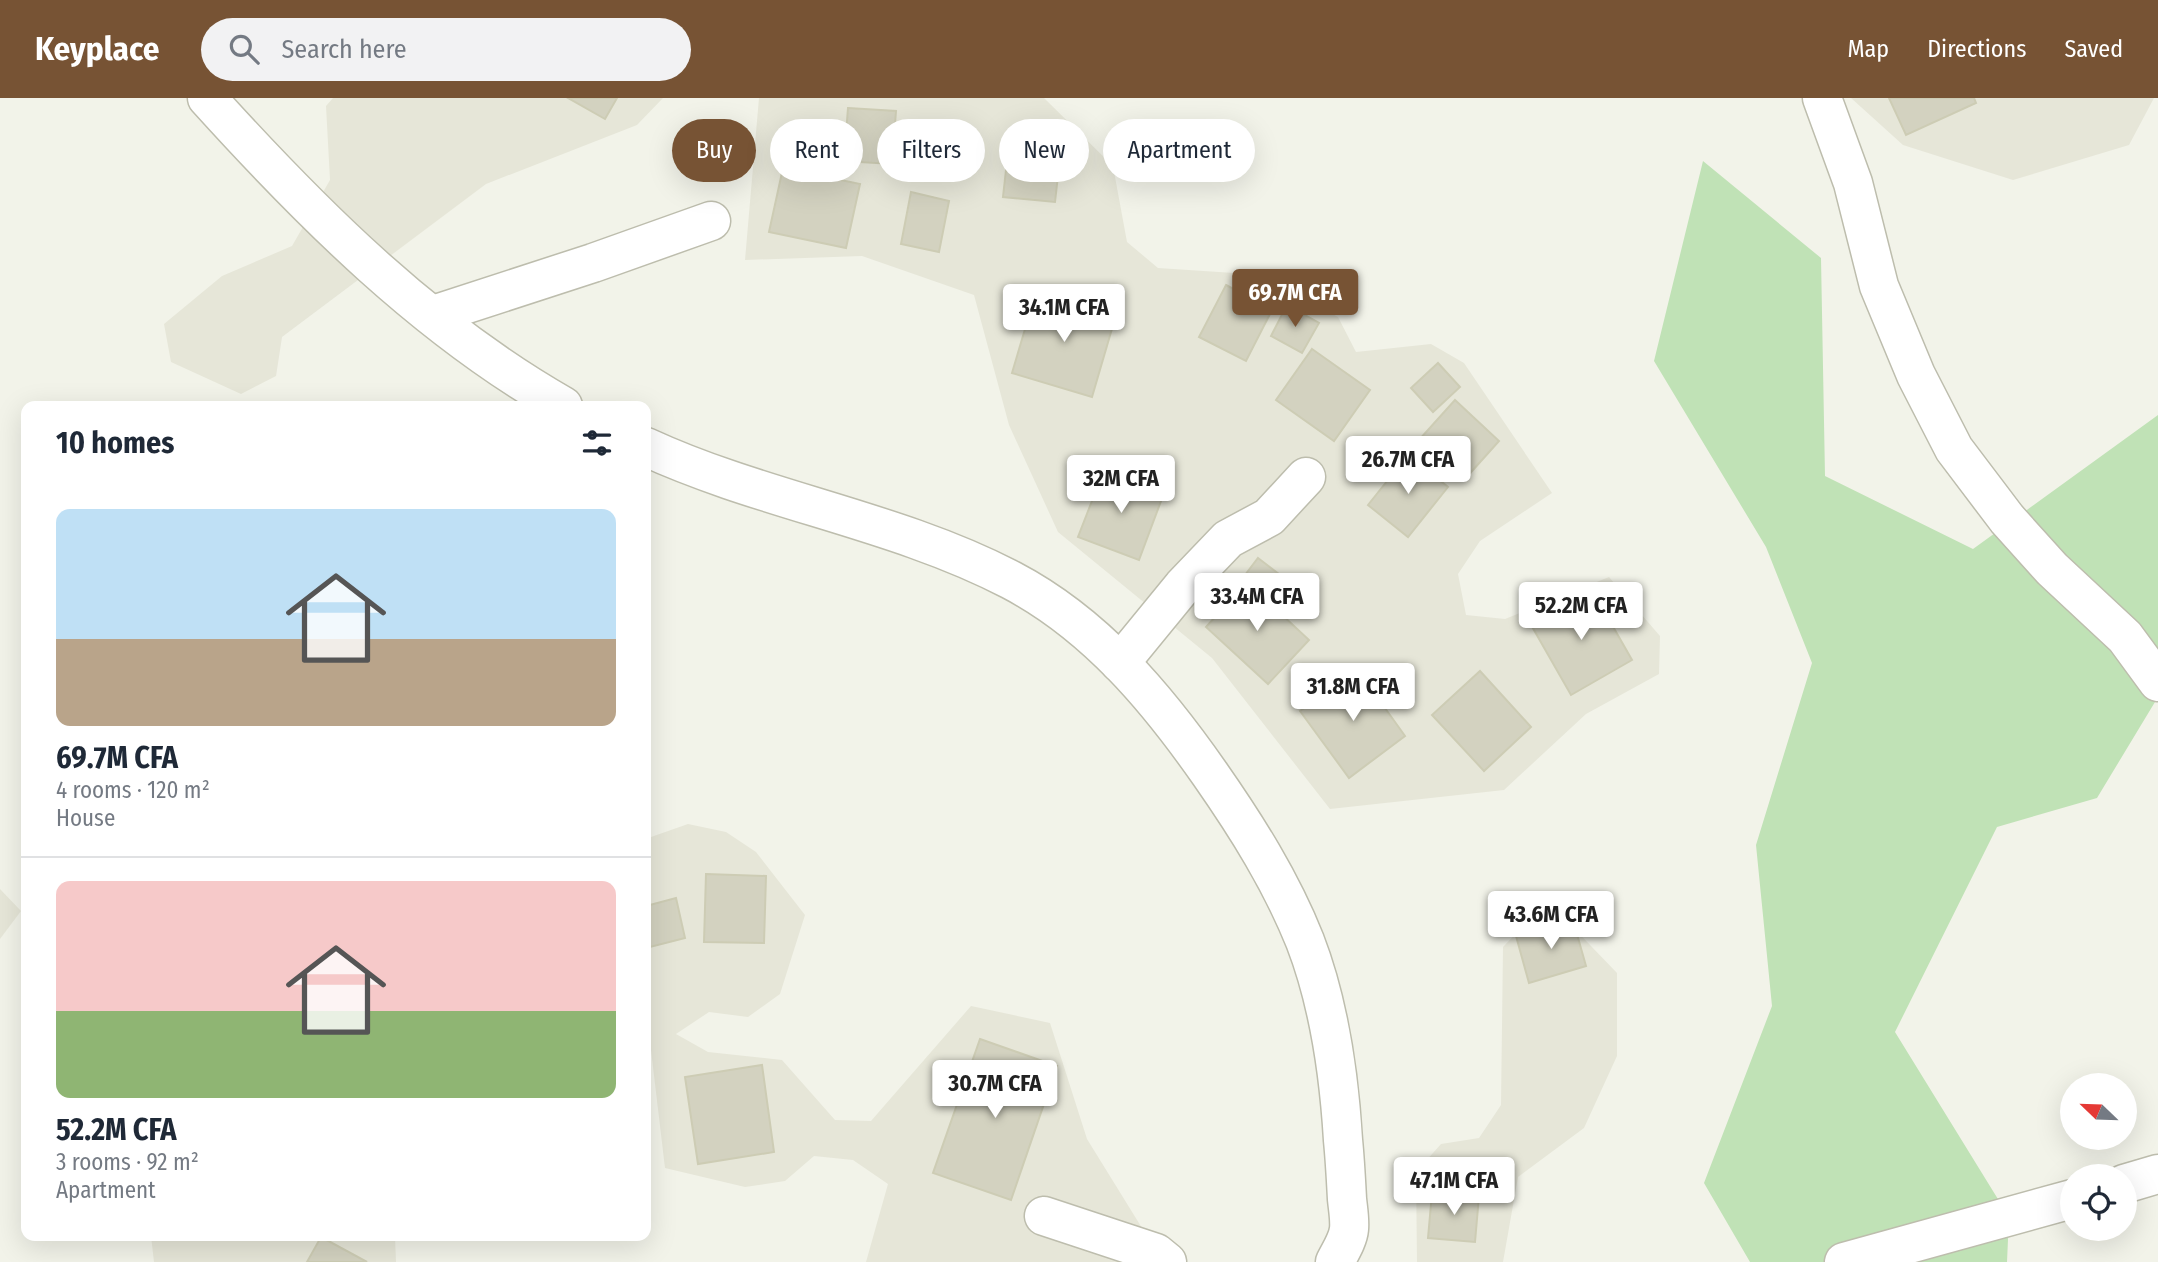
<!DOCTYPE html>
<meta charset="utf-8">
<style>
:root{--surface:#fff;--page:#f2f2f3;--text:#1f2937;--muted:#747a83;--line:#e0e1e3;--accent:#775334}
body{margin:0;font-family:"Fira Sans Condensed",sans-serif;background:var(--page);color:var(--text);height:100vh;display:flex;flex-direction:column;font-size:26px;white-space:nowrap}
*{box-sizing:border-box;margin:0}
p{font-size:23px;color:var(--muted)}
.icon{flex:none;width:38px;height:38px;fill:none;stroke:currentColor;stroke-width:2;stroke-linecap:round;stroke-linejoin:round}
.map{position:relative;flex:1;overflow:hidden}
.details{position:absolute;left:21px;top:303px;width:630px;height:840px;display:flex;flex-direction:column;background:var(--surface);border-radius:14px;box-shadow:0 7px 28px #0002}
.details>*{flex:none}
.guide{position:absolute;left:672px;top:21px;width:665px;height:63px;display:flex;gap:14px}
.needle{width:46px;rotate:293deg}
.controls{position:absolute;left:2060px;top:975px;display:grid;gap:14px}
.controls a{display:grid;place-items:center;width:77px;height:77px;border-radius:50%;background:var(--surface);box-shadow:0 7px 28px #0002;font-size:35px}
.price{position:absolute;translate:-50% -60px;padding:0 16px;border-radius:7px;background:#fff;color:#222;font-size:23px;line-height:46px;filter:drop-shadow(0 2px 4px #0008)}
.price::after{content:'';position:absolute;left:50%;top:42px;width:21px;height:16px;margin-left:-10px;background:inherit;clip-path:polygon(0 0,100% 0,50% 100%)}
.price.current{background:var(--accent);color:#fff}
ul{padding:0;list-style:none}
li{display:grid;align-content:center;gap:14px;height:371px;padding:0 35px}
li+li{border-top:2px solid var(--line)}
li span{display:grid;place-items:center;height:217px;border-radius:14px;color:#555}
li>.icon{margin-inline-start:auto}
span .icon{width:126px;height:126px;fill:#fffc;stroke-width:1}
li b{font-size:30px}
h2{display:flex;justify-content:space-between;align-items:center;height:84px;padding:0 35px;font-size:30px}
.pill{padding:0 24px;border-radius:32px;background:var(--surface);box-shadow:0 7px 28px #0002;font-size:24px;line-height:63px}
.pill.current{background:var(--accent);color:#fff}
header{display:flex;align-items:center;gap:42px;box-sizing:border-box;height:98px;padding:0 35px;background:var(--accent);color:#fff}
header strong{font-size:33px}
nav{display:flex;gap:38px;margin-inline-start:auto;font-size:24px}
.search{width:490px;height:63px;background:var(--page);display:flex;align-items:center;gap:18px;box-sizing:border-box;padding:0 24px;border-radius:38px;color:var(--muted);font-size:26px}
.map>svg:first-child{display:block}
</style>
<header>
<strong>Keyplace</strong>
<div class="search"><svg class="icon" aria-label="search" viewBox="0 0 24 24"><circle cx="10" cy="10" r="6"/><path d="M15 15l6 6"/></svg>Search here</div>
<nav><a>Map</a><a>Directions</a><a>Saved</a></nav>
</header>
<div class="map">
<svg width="2158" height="1164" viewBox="0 0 2158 1164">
<rect width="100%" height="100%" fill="#f2f3e9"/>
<path fill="#e6e6d8" d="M 333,0 L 663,0 L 637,27 L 486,86 L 282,239 L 276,278 L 241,296 L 171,264 L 164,226 L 222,178 L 292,148 L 330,82 L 326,8 Z
M 759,0 L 1044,0 L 1113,68 L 1127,144 L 1158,170 L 1234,175 L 1306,202 L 1338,219 L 1356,254 L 1431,246 L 1464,265 L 1552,395 L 1480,443 L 1458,476 L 1466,517 L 1505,521 L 1609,479 L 1660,538 L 1659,576 L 1586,616 L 1504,692 L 1330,711 L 1212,560 L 1058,434 L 1009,327 L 974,197 L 862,158 L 745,162 Z
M 1851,0 L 2154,0 L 2129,47 L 2013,82 L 1903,47 Z
M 688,726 L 726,734 L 756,754 L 805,817 L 780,896 L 748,919 L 709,914 L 676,936 L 708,954 L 782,962 L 835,1022 L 871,1023 L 971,908 L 1050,925 L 1087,1041 L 1163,1164 L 866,1164 L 888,1086 L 853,1062 L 814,1058 L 785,1083 L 745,1089 L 665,1070 L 646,910 L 646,747 L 651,739 Z
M 0,791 L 21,813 L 0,841 Z
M 1566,822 L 1617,875 L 1617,958 L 1584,1030 L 1518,1079 L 1503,1164 L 1417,1164 L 1416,1074 L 1441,1046 L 1479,1040 L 1501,1007 L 1503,849 L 1528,823 Z
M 151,1138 L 395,1138 L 396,1164 L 154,1164 Z"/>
<path fill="#c0e2b6" d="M 1703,63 L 1821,160 L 1825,378 L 1973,451 L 2158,317 L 2158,599 L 2097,700 L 1997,729 L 1895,934 L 2009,1119 L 2007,1164 L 1750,1164 L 1704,1085 L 1772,908 L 1756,747 L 1812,565 L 1766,449 L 1654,263 Z"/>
<path fill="#d3d2c0" stroke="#cdccb4" stroke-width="2" d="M 568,0 L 617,0 L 605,21 Z
M 1889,0 L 1974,0 L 1976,5 L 1906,37 Z
M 848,10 L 896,13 L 892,66 L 844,63 Z
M 1009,45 L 1061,51 L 1055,104 L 1003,99 Z
M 783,70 L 860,86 L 846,150 L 769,134 Z
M 911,94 L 949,103 L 939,154 L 901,146 Z
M 1226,187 L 1272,212 L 1246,263 L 1199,239 Z
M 1036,194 L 1116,217 L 1092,299 L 1012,275 Z
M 1287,207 L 1319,225 L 1302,255 L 1271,238 Z
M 1312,251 L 1370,292 L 1334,343 L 1276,302 Z
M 1438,265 L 1460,289 L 1433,314 L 1411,290 Z
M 1455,302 L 1499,343 L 1464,382 L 1419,342 Z
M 1408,357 L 1448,389 L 1408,439 L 1368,407 Z
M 1104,372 L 1164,395 L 1139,462 L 1078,439 Z
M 1258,460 L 1309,499 L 1296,516 L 1245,477 Z
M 1247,484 L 1309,542 L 1268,586 L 1206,529 Z
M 1591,490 L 1632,562 L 1571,597 L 1530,525 Z
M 1357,571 L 1405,638 L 1349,680 L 1300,613 Z
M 1480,573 L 1531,629 L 1484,673 L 1432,617 Z
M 706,776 L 766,778 L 764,845 L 704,844 Z
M 676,800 L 685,840 L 646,850 L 646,808 Z
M 1573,822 L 1586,868 L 1529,885 L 1516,838 Z
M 980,941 L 1057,968 L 1011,1102 L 933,1075 Z
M 762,967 L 774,1054 L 698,1066 L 685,979 Z
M 1432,1095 L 1479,1098 L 1475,1144 L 1428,1140 Z
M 321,1139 L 367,1164 L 307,1164 Z"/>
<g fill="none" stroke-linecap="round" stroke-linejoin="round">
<defs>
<path id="minor" d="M 1822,0 L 1853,85 L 1879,188 L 1916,277 L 1954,351 L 2007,421 L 2052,471 L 2125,539 L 2158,584
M 433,217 L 593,165 L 711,123
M 1120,565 L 1183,488 L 1228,441 L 1269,419 L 1306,379
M 1044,1118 L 1156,1155 L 1167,1164"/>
<path id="tertiary" d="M 207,0 C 312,116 426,230 563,308
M 646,349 C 763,403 896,422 1011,482 C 1095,526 1157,600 1210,676 C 1247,729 1281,783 1305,843 C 1329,905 1339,975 1343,1042 C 1345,1062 1346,1082 1347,1101 C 1348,1111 1350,1122 1349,1131 C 1348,1142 1340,1154 1335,1164
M 2124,1086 L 2158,1076
M 1844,1164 L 2072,1101"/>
</defs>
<use href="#minor" stroke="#bdbdad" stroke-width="41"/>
<use href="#tertiary" stroke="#bdbdad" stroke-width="41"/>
<use href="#minor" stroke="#fff" stroke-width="38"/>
<use href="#tertiary" stroke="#fff" stroke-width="38"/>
</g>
</svg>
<div class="controls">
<a><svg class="needle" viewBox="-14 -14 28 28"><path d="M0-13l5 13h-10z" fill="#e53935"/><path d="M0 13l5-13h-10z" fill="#747a83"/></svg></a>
<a><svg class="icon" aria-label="locate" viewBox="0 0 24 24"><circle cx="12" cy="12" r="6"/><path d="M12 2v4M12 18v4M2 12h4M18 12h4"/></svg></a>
</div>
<b class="price current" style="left:1295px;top:231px">69.7M CFA</b>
<b class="price" style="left:1064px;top:246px">34.1M CFA</b>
<b class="price" style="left:1408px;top:398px">26.7M CFA</b>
<b class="price" style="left:1121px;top:417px">32M CFA</b>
<b class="price" style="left:1257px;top:535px">33.4M CFA</b>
<b class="price" style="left:1581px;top:544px">52.2M CFA</b>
<b class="price" style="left:1353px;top:625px">31.8M CFA</b>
<b class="price" style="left:1551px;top:853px">43.6M CFA</b>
<b class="price" style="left:995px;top:1022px">30.7M CFA</b>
<b class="price" style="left:1454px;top:1119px">47.1M CFA</b>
<div class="guide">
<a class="pill current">Buy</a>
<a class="pill">Rent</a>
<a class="pill">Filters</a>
<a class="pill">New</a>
<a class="pill">Apartment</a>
</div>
<section class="details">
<h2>10 homes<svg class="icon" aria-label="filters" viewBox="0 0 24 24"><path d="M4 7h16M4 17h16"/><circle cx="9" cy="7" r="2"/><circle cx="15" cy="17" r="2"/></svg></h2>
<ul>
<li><span style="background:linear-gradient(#bfe0f5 60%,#b9a48a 0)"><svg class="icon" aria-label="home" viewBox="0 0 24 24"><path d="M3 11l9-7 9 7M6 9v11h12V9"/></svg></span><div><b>69.7M CFA</b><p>4 rooms · 120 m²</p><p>House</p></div></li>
<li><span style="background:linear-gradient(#f6c9c9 60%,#8fb573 0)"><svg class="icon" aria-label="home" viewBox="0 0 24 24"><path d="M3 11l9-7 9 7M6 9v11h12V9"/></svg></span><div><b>52.2M CFA</b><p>3 rooms · 92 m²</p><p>Apartment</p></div></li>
</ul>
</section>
</div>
